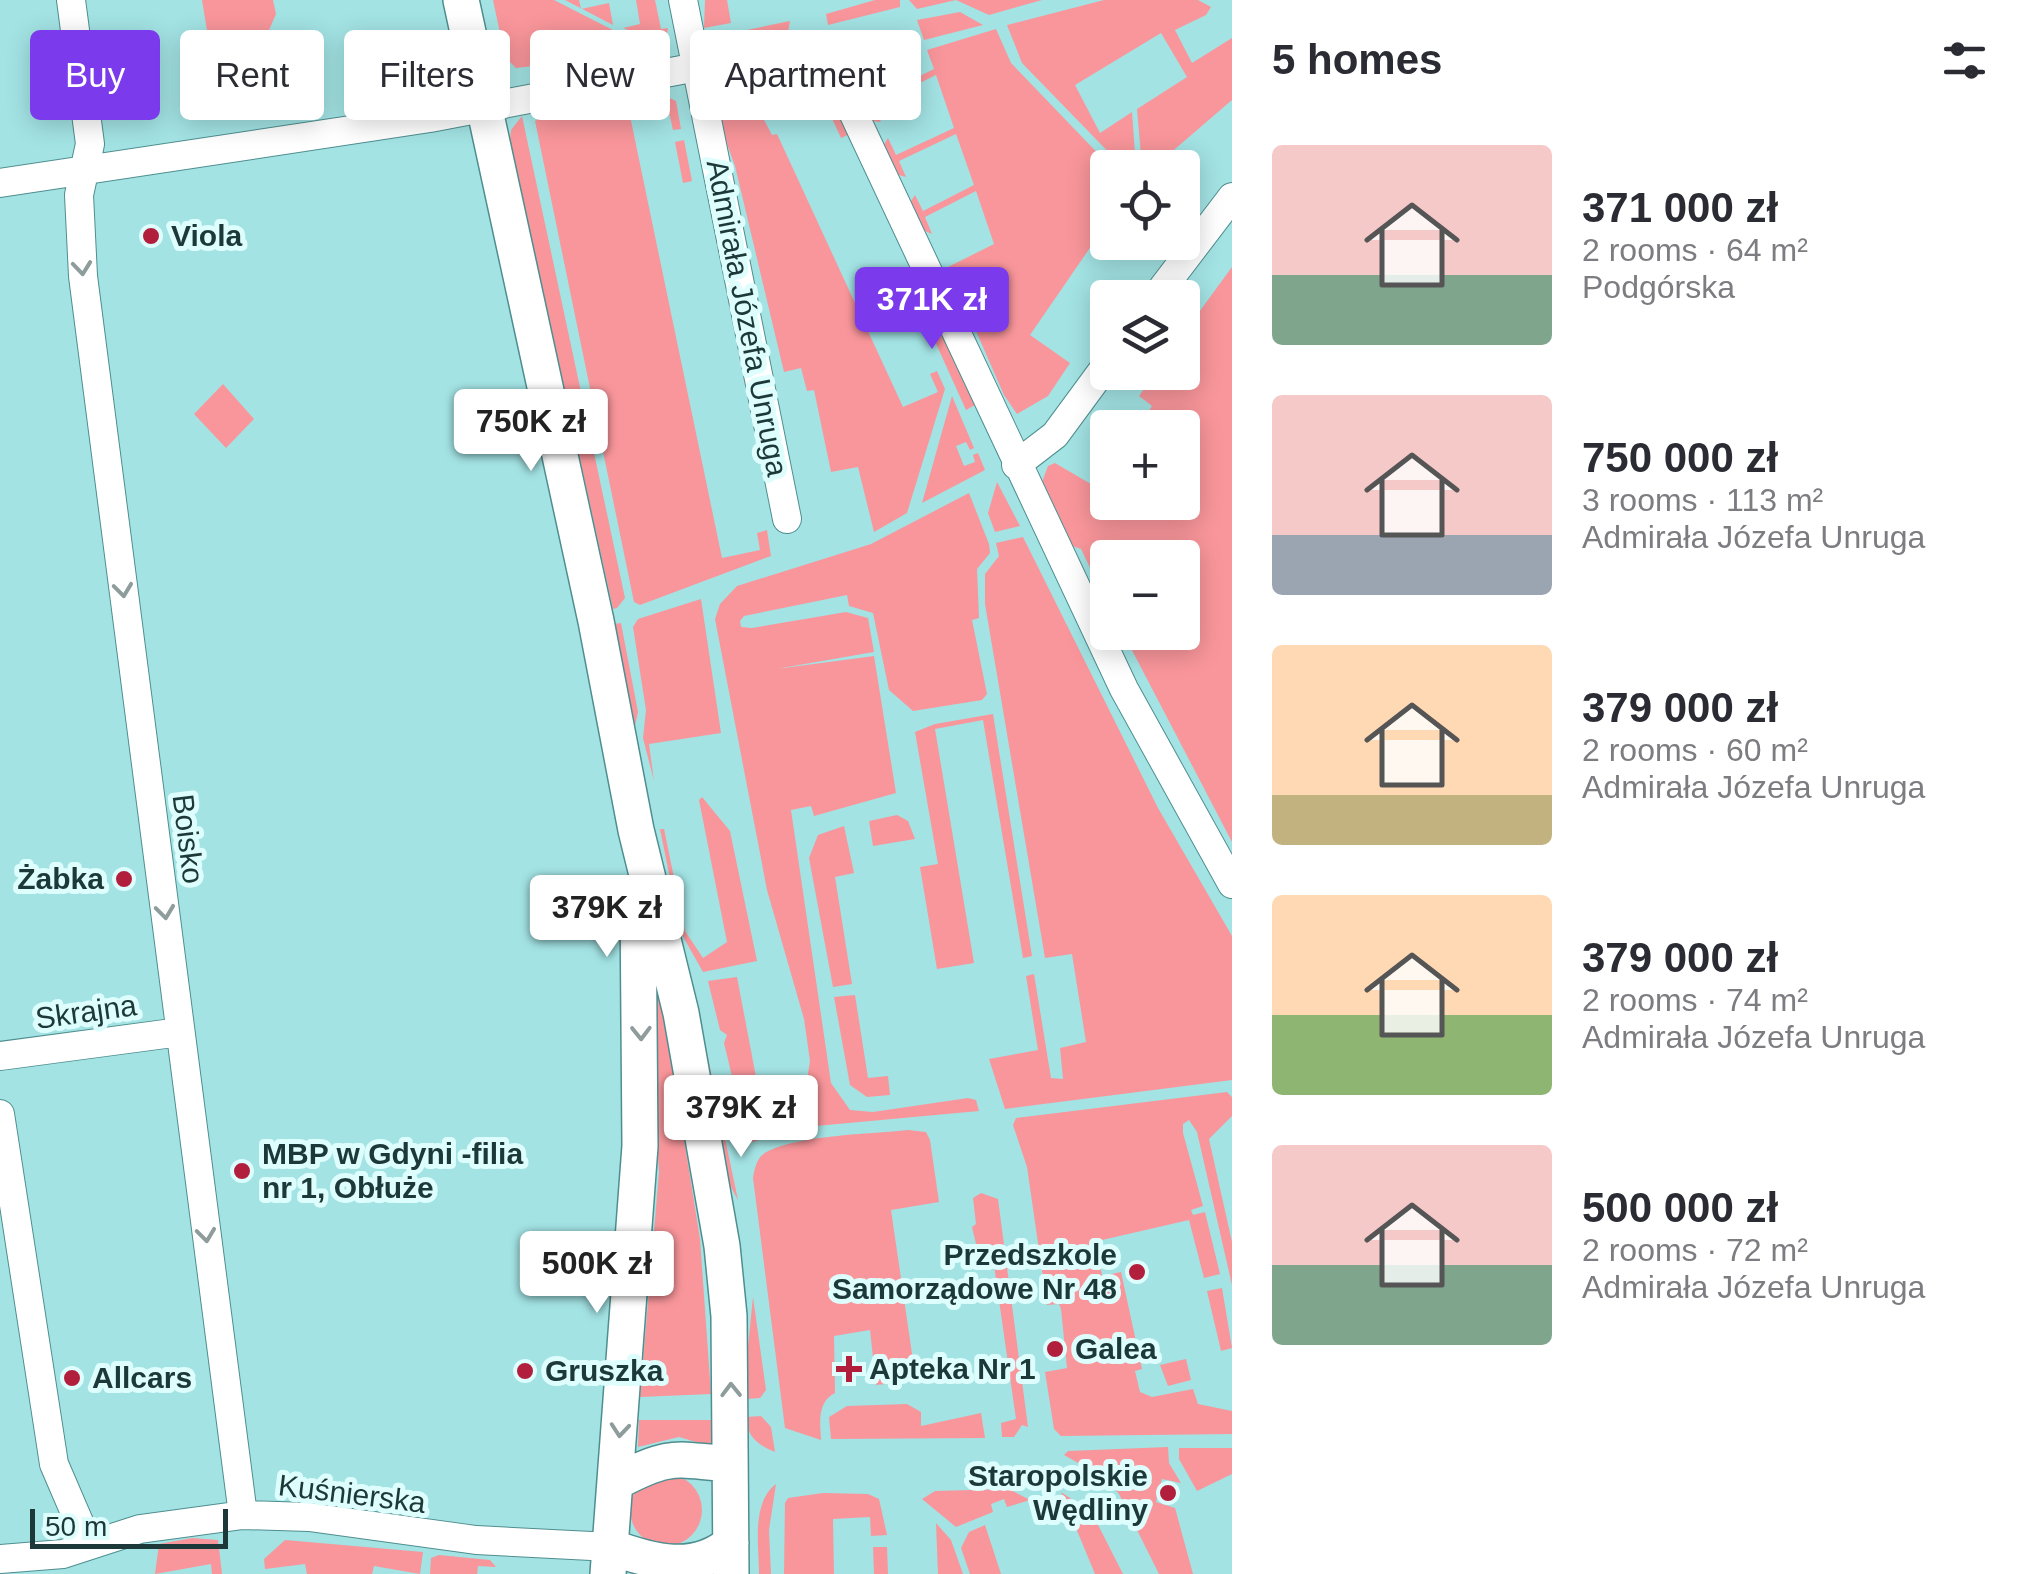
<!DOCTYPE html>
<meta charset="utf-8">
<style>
:root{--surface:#fff;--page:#f2f2f3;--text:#2b2b33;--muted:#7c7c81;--accent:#7c3aed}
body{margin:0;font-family:Helvetica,sans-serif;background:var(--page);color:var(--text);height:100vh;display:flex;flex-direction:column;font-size:38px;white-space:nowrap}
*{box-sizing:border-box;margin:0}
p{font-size:32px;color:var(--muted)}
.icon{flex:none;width:55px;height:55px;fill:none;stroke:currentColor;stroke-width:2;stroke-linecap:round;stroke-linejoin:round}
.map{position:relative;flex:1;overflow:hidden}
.side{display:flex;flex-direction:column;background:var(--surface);width:800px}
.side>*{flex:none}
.banner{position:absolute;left:30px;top:30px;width:950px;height:90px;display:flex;gap:20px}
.controls{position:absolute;left:1090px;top:150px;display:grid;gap:20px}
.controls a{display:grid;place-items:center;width:110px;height:110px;border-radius:10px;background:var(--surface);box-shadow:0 5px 25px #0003;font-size:50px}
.scale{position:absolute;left:30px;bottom:25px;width:198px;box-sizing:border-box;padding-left:10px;border:5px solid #1d3838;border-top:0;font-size:28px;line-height:35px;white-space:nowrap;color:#1d3838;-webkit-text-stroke:8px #defdfd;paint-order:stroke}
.price{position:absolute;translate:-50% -85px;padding:0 22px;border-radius:10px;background:#fff;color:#222;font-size:32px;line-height:65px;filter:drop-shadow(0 2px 5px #0008)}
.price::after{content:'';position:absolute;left:50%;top:60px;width:30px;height:22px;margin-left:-15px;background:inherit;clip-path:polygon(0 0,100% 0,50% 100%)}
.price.selected{background:var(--accent);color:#fff}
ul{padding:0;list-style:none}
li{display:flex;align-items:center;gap:30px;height:250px;padding:0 40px}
li span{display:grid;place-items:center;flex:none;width:280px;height:200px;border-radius:10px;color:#555}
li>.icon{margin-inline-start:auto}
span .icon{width:120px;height:120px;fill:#fffc;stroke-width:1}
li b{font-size:42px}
h2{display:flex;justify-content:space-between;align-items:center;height:120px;padding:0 40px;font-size:42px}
.chip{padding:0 35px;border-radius:10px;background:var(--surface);box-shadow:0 5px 25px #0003;font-size:35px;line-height:90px}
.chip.selected{background:var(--accent);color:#fff}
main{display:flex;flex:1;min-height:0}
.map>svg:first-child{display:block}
</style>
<main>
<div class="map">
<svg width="1232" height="1574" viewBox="0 0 1232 1574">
<rect width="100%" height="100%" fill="#a3e3e4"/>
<path fill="#f9969b" d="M 202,0 L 273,0 L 276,14 L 262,46 L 226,56 L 209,43 Z
M 493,0 L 554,0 L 656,52 L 516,68 L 505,57 Z
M 565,0 L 579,0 L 581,9 L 609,3 L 613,25 Z
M 636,0 L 655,0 L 661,29 L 668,28 L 665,45 L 623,28 L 640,24 Z
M 705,0 L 727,0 L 731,23 L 704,28 Z
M 875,0 L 900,0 L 900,7 L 828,25 L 826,14 Z
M 909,0 L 1042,0 L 989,15 L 956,0 L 917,9 Z
M 1104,0 L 1198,0 L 1211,7 L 1206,15 L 1175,30 L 1192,63 L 1232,38 L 1232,100 L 1154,167 L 1142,167 L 1137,109 L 1187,77 L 1161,33 L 1075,85 L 1100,133 L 1132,112 L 1136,167 L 1123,167 L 1022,63 L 1007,25 Z
M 960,12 L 983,25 L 924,40 L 917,20 Z
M 790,21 L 788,32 L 738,40 L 732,33 Z
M 996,29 L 1011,63 L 1111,167 L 1108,168 L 1107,223 L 1030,335 L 1070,363 L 1048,396 L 1017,414 L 1004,395 L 948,267 L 994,244 L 976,191 L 925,217 L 932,234 L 920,229 L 909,204 L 915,195 L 923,211 L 974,185 L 956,134 L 899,161 L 906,177 L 895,174 L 883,146 L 888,138 L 896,155 L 954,128 L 936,75 L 873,106 L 881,122 L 871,121 L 858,93 L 863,84 L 871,100 L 934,69 L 927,50 Z
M 640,62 L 641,66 L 531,85 L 543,74 Z
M 788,75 L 806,82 L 762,101 L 764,108 L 750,97 L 744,82 Z
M 814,79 L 831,95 L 850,134 L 841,138 Z
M 734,84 L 739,101 L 761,114 L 772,135 L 777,134 L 903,407 L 938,392 L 930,374 L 937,371 L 945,389 L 907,513 L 874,532 L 858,467 L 831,472 L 814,390 L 807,391 L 801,368 L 784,372 L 735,166 L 720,125 L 720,100 Z
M 666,96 L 676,101 L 681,129 L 673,130 L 668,108 L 630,116 L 722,558 L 760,550 L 757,533 L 767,530 L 771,556 L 640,605 L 634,602 L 535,121 L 545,114 Z
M 522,116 L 625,598 L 617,608 L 613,609 L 510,141 L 511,130 Z
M 684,140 L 692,181 L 683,183 L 675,142 Z
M 1232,267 L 1232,842 L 1123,633 L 1182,632 L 1182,558 L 1108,558 L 1107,603 L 1081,549 L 1069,545 L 1042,482 L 1048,466 L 1055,463 L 1096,487 L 1107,471 L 1108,502 L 1182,502 L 1182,428 L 1138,427 L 1152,406 L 1139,396 L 1155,373 L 1182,372 L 1183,334 Z
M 912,268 L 975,405 L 966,410 L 905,275 Z
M 223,384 L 254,419 L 226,448 L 194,414 Z
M 952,396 L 974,448 L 970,450 L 966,442 L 956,446 L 964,466 L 975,462 L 973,455 L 978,453 L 985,470 L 922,503 Z
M 997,482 L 1020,526 L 995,532 L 988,513 Z
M 969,493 L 989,544 L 990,553 L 977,569 L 979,618 L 972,620 L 987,694 L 982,700 L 913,711 L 889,690 L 873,613 L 849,606 L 847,595 L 744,616 L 740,621 L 741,627 L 752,628 L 846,612 L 868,618 L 874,652 L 776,669 L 874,656 L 896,793 L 814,816 L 811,806 L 791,810 L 831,1083 L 850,1110 L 873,1112 L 968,1098 L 976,1100 L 979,1111 L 805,1127 L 801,1116 L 810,1061 L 804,1019 L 767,890 L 715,619 L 720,604 L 737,586 L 871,544 Z
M 1023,537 L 1158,808 L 1232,936 L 1232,1080 L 1005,1109 L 989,1059 L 1038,1050 L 1026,976 L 1034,974 L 1051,1078 L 1063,1079 L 1060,1048 L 1086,1042 L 1072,954 L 1045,958 L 985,604 L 985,574 L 999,556 L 996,543 Z
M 701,599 L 721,733 L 649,744 L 654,781 L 643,738 L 646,710 L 633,627 L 638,619 Z
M 621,623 L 638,712 L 632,740 L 614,624 Z
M 993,714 L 1032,956 L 1023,958 L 983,720 L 935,729 L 974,963 L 937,969 L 920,867 L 938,864 L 915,732 L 935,724 Z
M 702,797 L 730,831 L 757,961 L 703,972 L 681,933 L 660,829 L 664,829 L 685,931 L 703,958 L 727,942 L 699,800 Z
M 897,815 L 908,821 L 915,839 L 873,846 L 869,821 Z
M 844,826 L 854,873 L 835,877 L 852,984 L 833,987 L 809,858 L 818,835 Z
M 674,938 L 692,982 L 738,1200 L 721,1169 Z
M 656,963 L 700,1239 L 711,1394 L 640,1397 L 659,1172 L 652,1069 Z
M 737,977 L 764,1119 L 788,1115 L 790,1132 L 748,1143 L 724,1043 L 727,1035 L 720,1030 L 708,981 Z
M 855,995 L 868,1078 L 888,1076 L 890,1095 L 867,1097 L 850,1085 L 834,997 Z
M 1227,1092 L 1232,1097 L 1232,1116 L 1209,1139 L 1232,1242 L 1232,1285 L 1197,1132 L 1189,1120 L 1183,1124 L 1183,1133 L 1203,1206 L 1191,1210 L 1193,1215 L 1205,1212 L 1220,1274 L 1204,1278 L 1189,1220 L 1102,1240 L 1098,1251 L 1102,1276 L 1121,1272 L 1142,1369 L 1135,1371 L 1140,1392 L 1152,1397 L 1193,1389 L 1198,1404 L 1232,1411 L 1232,1434 L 1061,1436 L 1054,1429 L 1045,1372 L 1067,1368 L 1061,1309 L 1059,1304 L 1047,1305 L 1027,1167 L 1013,1125 L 1016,1118 Z
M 908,1130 L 926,1132 L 930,1140 L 939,1202 L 891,1210 L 916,1381 L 876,1385 L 870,1330 L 834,1336 L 835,1393 C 817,1402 820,1422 821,1440 L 785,1428 L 753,1178 C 754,1171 756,1162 761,1156 C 785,1135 875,1134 908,1130 Z
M 981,1193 L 998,1199 L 1028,1427 L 1022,1425 L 1014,1437 L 1002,1437 L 1001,1423 L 1016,1419 L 994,1265 L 981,1265 L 972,1227 L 976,1224 L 973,1198 Z
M 1222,1288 L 1232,1348 L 1221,1351 L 1207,1291 Z
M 753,1297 L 766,1390 L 760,1398 L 747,1399 L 744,1386 Z
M 1186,1359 L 1191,1380 L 1168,1386 L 1160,1365 Z
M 907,1404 L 921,1412 L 921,1426 L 981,1413 L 985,1438 L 831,1439 L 829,1417 L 847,1406 Z
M 761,1416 L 771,1427 L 775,1452 C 759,1446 746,1436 746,1417 Z
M 639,1420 L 713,1420 L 713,1447 L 679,1437 L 638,1447 Z
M 1168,1447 L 1169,1463 L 1181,1483 L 1162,1479 L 1156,1502 L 1175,1508 L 1193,1574 L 1159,1574 L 1119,1494 L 1105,1478 L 1064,1455 L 1068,1451 Z
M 1179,1448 L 1232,1448 L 1232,1474 L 1197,1491 L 1179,1459 Z
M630 1510a36 36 0 1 1 72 0a36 36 0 1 1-72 0Z
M 776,1484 L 769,1530 L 771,1574 L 759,1574 C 759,1545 751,1503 776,1484 Z
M 1009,1489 L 1030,1500 L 1007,1507 L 1004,1499 L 991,1504 L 993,1512 L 956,1527 L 922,1499 L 935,1491 Z
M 1061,1492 L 1092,1513 L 1123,1574 L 1095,1574 Z
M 823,1493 L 868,1494 L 879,1499 L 887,1535 L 871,1536 L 870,1517 L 833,1519 L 834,1574 L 784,1574 L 785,1503 L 788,1498 Z
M 936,1523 L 951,1540 L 963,1574 L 938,1574 Z
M 985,1525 L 1001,1574 L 970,1574 L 961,1548 L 969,1532 Z
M 192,1538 L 218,1540 L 222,1574 L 212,1574 L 211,1564 L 155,1574 L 159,1544 Z
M 285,1540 L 423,1552 L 420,1574 L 374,1566 L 372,1574 L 307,1574 L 305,1564 L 265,1569 L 264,1559 Z
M 873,1547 L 887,1547 L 888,1574 L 874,1574 Z
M 439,1555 L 490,1560 L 496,1567 L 478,1566 L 477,1574 L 430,1574 L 431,1558 Z"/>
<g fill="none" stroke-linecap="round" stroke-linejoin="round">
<defs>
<path id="minor" d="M 71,0 L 90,144 L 79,195 L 83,276 L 243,1515
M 683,0 L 787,519
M 0,183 L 430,118 L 697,67 L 788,55 L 821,68 L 843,91 L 1124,689 L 1232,884
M 1155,298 L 1232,197
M 1016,465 L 1055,435 L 1108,363
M 0,1056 L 180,1032
M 0,1114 L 54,1464 L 88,1543
M 0,1559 L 63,1554 L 140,1529 L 243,1515 L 309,1517 L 476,1540 L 611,1547"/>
<path id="tertiary" d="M 461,0 L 596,621 L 636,830 L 681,1013 L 722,1246 L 729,1316 L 731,1574
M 616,1482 C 669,1454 673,1459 730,1464
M 611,1547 C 652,1562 695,1574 731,1543
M 608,1574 L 640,1146 L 638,901"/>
</defs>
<use href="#minor" stroke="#4f8e8f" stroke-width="30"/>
<use href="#tertiary" stroke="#4f8e8f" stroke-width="38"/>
<use href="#minor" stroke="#fff" stroke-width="28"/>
<use href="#tertiary" stroke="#fff" stroke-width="35"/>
</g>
<defs><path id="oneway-chevron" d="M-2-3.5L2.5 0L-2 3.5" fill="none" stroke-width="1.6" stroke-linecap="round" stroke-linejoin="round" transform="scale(2.5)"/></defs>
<g stroke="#8e9c9c">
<use href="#oneway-chevron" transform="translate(82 268) rotate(84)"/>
<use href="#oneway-chevron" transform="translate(123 590) rotate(83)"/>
<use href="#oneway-chevron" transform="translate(165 912) rotate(83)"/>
<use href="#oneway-chevron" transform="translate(641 1033) rotate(89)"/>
<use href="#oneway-chevron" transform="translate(206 1235) rotate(83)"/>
<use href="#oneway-chevron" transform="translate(731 1390) rotate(-91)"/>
<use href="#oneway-chevron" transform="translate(620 1430) rotate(95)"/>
</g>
<g fill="#b21f3c" stroke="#defdfd" stroke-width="4">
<circle cx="151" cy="236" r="10"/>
<circle cx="124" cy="879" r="10"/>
<circle cx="242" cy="1171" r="10"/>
<circle cx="1137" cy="1272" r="10"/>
<circle cx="1055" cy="1349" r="10"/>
<path d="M844 1354h10v10h10v10h-10v10h-10v-10h-10v-10h10z"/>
<circle cx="525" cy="1371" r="10"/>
<circle cx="72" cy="1378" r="10"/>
<circle cx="1168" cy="1493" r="10"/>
</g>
<g text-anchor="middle" stroke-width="10" stroke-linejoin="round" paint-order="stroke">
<g font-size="30" font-weight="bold" fill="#1d3838" stroke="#defdfd" text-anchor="start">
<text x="171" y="246">Viola</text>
<text x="104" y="889" text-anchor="end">Żabka</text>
<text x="262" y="1164">MBP w Gdyni -filia<tspan x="262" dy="34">nr 1, Obłuże</tspan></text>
<text x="1117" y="1265" text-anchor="end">Przedszkole<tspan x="1117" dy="34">Samorządowe Nr 48</tspan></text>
<text x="1075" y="1359">Galea</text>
<text x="869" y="1379">Apteka Nr 1</text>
<text x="545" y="1381">Gruszka</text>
<text x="92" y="1388">Allcars</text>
<text x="1148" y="1486" text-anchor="end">Staropolskie<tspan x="1148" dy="34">Wędliny</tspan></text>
</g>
<g font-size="30" fill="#1d3838" stroke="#defdfd">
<text transform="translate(747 318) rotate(79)" y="10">Admirała Józefa Unruga</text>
<text transform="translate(188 839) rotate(83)" y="10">Boisko</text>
<text transform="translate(86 1012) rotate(-8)" y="10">Skrajna</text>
<text transform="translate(352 1494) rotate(7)" y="10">Kuśnierska</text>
</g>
</g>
</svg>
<div class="controls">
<a><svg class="icon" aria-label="locate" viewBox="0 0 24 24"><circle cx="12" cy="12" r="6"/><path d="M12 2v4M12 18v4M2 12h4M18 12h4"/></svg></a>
<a><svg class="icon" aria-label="layers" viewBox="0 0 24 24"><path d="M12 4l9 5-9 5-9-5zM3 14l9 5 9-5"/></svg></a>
<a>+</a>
<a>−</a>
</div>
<div class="scale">50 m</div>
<b class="price selected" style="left:932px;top:352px">371K zł</b>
<b class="price" style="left:531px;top:474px">750K zł</b>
<b class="price" style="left:607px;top:960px">379K zł</b>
<b class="price" style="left:741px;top:1160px">379K zł</b>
<b class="price" style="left:597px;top:1316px">500K zł</b>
<div class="banner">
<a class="chip selected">Buy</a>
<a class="chip">Rent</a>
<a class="chip">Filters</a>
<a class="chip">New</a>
<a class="chip">Apartment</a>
</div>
</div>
<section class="side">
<h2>5 homes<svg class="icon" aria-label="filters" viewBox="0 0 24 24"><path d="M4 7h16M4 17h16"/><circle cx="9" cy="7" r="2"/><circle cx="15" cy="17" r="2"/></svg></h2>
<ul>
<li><span style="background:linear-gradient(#f6c9c9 65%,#7fa58c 0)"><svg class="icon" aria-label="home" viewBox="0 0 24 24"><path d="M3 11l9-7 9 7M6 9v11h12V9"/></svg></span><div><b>371 000 zł</b><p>2 rooms · 64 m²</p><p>Podgórska</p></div></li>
<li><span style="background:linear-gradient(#f6c9c9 70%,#9aa5b1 0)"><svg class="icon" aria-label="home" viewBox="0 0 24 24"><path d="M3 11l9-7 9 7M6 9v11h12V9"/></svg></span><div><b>750 000 zł</b><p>3 rooms · 113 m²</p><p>Admirała Józefa Unruga</p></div></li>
<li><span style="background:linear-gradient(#ffd9b3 75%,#c2b280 0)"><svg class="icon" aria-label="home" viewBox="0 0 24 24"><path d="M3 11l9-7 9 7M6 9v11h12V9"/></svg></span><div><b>379 000 zł</b><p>2 rooms · 60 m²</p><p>Admirała Józefa Unruga</p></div></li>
<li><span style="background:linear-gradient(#ffd9b3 60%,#8fb573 0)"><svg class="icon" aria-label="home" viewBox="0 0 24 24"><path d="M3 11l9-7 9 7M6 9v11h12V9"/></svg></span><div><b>379 000 zł</b><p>2 rooms · 74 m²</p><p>Admirała Józefa Unruga</p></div></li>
<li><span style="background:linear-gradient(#f6c9c9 60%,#7fa58c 0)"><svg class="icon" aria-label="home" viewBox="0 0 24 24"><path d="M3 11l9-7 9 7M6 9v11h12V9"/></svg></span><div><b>500 000 zł</b><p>2 rooms · 72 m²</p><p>Admirała Józefa Unruga</p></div></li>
</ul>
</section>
</main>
